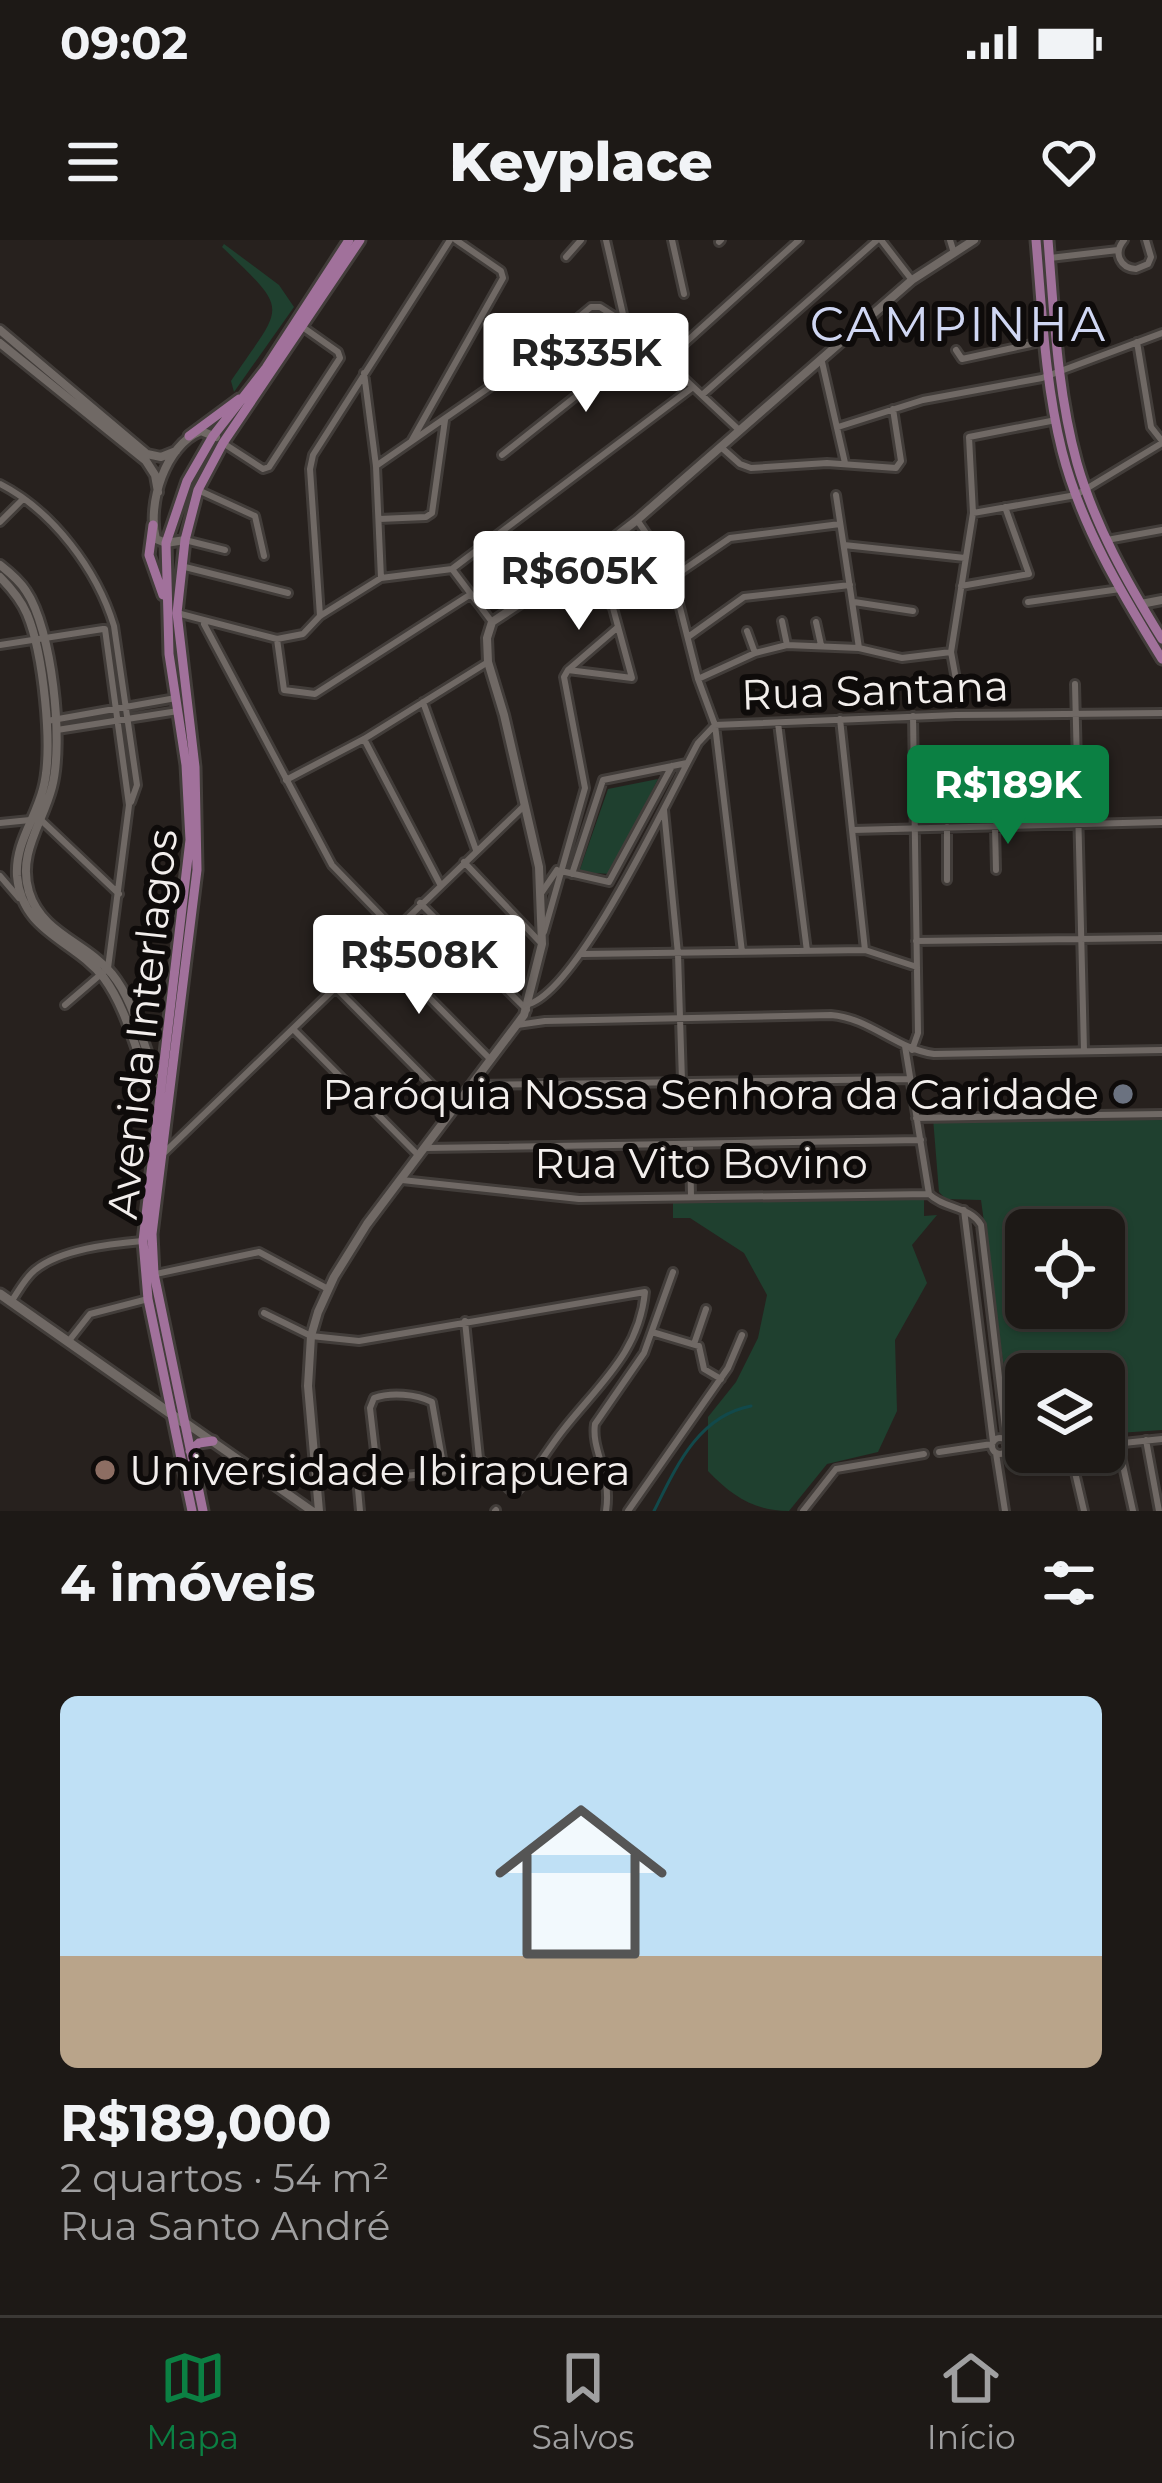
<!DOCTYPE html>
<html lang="pt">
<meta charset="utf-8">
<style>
:root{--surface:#1d1916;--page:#2a2623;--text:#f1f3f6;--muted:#a0a0a1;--line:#3b3835;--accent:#0b8043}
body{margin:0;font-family:Montserrat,sans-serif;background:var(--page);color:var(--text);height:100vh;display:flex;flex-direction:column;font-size:45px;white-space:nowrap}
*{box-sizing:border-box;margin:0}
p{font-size:39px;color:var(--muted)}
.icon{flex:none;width:66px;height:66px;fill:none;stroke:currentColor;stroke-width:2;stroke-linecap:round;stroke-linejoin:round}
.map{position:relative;height:1271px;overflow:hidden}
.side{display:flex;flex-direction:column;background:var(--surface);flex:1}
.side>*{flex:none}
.fabs{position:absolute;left:1005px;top:969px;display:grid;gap:24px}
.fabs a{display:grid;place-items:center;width:120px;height:120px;border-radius:18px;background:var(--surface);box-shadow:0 3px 9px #0004,0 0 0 3px var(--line);font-size:60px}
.price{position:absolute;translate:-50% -102px;padding:0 27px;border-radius:12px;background:#fff;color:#222;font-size:39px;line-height:78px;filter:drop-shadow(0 3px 6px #0008)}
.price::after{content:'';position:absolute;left:50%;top:72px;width:36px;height:27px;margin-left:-18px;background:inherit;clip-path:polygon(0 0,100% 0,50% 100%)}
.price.current{background:var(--accent);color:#fff}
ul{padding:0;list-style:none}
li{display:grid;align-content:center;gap:24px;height:636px;padding:0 60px}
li+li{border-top:3px solid var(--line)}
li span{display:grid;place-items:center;height:372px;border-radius:18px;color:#555}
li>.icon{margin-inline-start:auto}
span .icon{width:216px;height:216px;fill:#fffc;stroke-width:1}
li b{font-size:51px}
h2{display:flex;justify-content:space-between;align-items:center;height:144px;padding:0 60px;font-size:51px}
.status{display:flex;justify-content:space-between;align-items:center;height:84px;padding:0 60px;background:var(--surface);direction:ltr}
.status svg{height:33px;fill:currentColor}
header{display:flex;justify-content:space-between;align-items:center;height:156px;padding:0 60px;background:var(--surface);font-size:54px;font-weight:800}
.menu{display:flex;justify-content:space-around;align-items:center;height:168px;border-top:3px solid var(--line);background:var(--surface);font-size:33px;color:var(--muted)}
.menu a{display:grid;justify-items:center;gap:6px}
.menu .current{color:var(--accent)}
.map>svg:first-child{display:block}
</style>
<div class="status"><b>09:02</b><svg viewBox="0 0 49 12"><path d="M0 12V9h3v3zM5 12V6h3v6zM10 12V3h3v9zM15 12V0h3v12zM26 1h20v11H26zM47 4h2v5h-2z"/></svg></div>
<header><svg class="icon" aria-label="menu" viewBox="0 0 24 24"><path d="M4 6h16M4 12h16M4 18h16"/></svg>Keyplace<svg class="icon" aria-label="heart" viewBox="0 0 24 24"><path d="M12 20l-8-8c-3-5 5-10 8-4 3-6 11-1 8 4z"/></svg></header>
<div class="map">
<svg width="1162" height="1271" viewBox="0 0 1162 1271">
<rect width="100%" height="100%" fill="#27211e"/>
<path fill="#1f402f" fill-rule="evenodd" d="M 224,4 L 279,45 L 294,67 L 234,152 L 231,141 C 283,63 292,74 222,7 Z
M 658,539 L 610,634 L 579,632 L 608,549 Z
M 933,878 L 1162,878 L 1162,1190 L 1104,1194 L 1104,1134 L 1026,1134 L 1026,1200 L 1014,1201 L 981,960 L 946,959 L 939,952 ZM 1026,990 L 1104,990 L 1104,1068 L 1026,1068 Z
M 924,957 L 924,976 L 937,975 L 912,1005 L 927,1043 L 895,1100 L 897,1171 L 878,1212 L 827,1224 L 789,1271 C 754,1271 732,1256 708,1231 L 708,1177 L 736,1142 L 758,1098 L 767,1055 L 744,1013 L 690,978 L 673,978 L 673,959 Z"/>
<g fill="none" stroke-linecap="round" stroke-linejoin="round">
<path stroke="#12494b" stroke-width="3" d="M 654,1271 C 676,1227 698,1176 751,1166"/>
<defs>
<path id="minor" d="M 606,0 L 625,83 L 739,190
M 672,0 L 684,54
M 881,0 L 912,40
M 950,0 L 954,13
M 1124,0 C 1113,13 1120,28 1136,29 L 1148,24 L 1151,17 L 1146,0
M 719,2 L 721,0
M 566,17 L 581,0
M 1050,18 L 1118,10
M 1137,102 L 1151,187 L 1162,201
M 956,110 L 962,119 L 1045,101
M 665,121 L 799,0
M 822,122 L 845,223
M 364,133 L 376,226 L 381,338
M 702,155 L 877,0
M 838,187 L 923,160 L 1042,138 L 1162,93
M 412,200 L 503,38 L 501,31 L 456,0
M 223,203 L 263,229 L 269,227 L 340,118 L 338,112 L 304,88
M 722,208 L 740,224 L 751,228 L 827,223 L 896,228 L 901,221 L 893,169
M 502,215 L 644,102
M 376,226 L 516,129 L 591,67 L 600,67 L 625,83
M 0,244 C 53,271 97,330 114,386 L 137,545 L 131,562
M 198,250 L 255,276 L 264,316
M 836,255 L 859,408
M 973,273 L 1076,255 L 1162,203
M 379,279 L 426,277 L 432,273 L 445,180
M 637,280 L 670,328 L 698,439 L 715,485 L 742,712
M 0,282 L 23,259
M 185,300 L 225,310
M 1107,300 L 1162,290
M 844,305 L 965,318
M 181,326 L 288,353
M 452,329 L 693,147
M 673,337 L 730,298 L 840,284
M 961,346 L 1029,334 L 1005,267
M 854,362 L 913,371
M 1028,362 L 1120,349
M 177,373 L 277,399 L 303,394 L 320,376 L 381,338 L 452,329 L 492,382
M 320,376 L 310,229 L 313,215 L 450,0
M 782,381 L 787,405
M 816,382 L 821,405
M 204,384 L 332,625 L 394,689
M 747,391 L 755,413
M 688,397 L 744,357 L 850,345
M 277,399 L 284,450 L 315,454 L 471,354
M 0,405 L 103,389
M 568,430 L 632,438 L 613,368 L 580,324
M 568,430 L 618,387
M 698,439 L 755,413 L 787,405 L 859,408 L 902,418 L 951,412
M 1075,444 L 1084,811
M 957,445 L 951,412 L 973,273 L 969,197 L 1056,180
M 423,462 L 476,610
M 840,479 L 865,710
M 47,481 L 176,458
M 778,483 L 807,711
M 57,490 L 178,471
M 364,499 L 440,644
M 286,540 L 364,499 L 488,422
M 664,570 L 678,714 L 682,841
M 0,583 L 40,579 L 119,654
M 995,586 L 996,630
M 947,587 L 947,640
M 853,590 L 1162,582
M 464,622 L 540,702
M 561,631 L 609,642 L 672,526
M 572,634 L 603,540 L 687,523
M 0,636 L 19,658
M 542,652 L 557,630
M 420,663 L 527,770
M 544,692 L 585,548 L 564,437 L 568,430
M 916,701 L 1162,698
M 377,705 L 491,820
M 583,714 L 865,710 L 917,727
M 335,747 L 454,867
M 529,764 C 580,748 669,556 698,503 L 715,485 L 956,475 L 1162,473
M 65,765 L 108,728 L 129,565 L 105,389
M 517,785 L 545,781 L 831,775 C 870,778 896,809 934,814 L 1162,810
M 295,791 L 419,916
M 905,806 L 929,954 C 944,969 970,966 981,985 L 1007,1205
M 912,810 L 918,793 L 913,476
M 473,845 L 909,839
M 916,878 L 1162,874
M 690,906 L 691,956
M 425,908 L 921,900
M 165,912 L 525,565
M 402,940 L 579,959 L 929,954
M 964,970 L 993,1202
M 151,1035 L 259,1012 L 328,1049
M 11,1062 C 18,1052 25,1038 35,1030 C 61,1009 110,1004 142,1001
M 264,1073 L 311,1096 L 359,1101 L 645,1052 C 639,1113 599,1144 563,1190 C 547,1210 534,1234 517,1251 L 509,1249 L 479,1218 L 465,1081
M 652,1092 L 699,1106 L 704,1129 L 721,1139
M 68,1102 L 90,1074 L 148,1059
M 694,1104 L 706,1069
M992 1206a8 8 0 1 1 16 0a8 8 0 1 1-16 0Z
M 1146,1200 L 1159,1271
M 1118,1203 L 1133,1271
M 1104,1205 L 1162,1199
M 1007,1208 L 1026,1206
M 939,1212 L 992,1204
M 1041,1212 L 1062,1228 L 1087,1223 L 1096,1212
M 996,1213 L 1005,1271
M 1074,1228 L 1084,1271
M 378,1237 L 370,1168 L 374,1158 C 391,1152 416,1154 432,1162 L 444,1230
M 360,1271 L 358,1249 L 364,1241 L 456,1230
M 495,1271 L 496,1270
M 606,1271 C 612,1233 591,1211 595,1184 L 644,1113 L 673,1032
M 628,1271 L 728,1128 L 742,1095
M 803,1271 L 836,1229 L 924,1214"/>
<path id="tertiary" d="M 0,90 L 147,214 L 161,217 L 176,211
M 0,103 L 146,221 L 155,235 L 158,252
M 185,300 L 166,303 L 156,299 C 147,264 165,205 201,191 L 216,197
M 0,325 C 9,332 19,340 26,351 C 52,389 64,502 52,547 C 43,583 17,613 29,652 C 42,694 86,702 112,734 C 133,760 140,795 152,825 L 163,833
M 0,337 C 11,348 21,360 27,374 C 43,412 54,509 43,549 C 35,580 15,603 17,636 C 22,693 75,700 104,738 C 124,765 133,801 145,832 L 150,840 L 162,844
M 1141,364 L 1162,360
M 186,1183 L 312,1271
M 319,1271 L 308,1146 L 311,1096 L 318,1072 L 334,1037 L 367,984 L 524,775 L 542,704 L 539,627 L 504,475 L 488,422 L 487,398 L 492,382 L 580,324 L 637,280 L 912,40 L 974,0"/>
<path id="secondary" d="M 0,1054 L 184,1183"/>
<path id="primary" d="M 1036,0 C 1042,70 1045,143 1062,211 C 1081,286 1122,354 1162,419
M 1048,0 C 1054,73 1057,151 1077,223 C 1095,286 1128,344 1162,399
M 189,196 L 239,159
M 153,285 L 149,315 L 163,355
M 190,1211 L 199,1203 L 213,1201
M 192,1271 L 148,1059 L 143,1001 L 190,600 L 186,525 L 169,414 L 166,303 L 187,241 L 213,196 L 266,128 L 349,0
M 203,1271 L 154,1034 L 152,994 L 197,630 L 195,527 L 177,373 L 185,300 L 198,250 L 223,203 L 360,0"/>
</defs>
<use href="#minor" stroke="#423d3a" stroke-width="12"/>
<use href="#tertiary" stroke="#423d3a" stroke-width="14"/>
<use href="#secondary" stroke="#423d3a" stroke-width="15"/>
<use href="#primary" stroke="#423d3a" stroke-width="15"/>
<use href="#minor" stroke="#706965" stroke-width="6"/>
<use href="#tertiary" stroke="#706965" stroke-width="8"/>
<use href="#secondary" stroke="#706965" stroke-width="9"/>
<use href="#primary" stroke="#a1719b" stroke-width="9"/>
</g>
<circle fill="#6b7280" stroke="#0e0b0a" stroke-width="4.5" cx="1123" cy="854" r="12"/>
<circle fill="#8d6e63" stroke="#0e0b0a" stroke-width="4.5" cx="105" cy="1230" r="12"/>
<g text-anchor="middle" stroke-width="12" stroke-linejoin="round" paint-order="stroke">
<g font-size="42" fill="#f2eeec" stroke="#0e0b0a">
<text transform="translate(875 450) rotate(-2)" y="15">Rua Santana</text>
<text transform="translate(142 784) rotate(-84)" y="15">Avenida Interlagos</text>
<text x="701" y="938">Rua Vito Bovino</text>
</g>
<g font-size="42" fill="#f2eeec" stroke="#0e0b0a" text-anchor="end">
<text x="1099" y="869">Paróquia Nossa Senhora da Caridade</text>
<text x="129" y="1245" text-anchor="start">Universidade Ibirapuera</text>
</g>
<g font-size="48" letter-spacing="3" fill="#d0d7f3" stroke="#0e0b0a">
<text x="959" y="101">CAMPINHA</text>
</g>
</g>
</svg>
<div class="fabs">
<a><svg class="icon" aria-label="locate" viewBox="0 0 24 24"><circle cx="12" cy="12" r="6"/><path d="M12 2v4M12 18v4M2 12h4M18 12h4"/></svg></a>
<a><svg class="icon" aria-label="layers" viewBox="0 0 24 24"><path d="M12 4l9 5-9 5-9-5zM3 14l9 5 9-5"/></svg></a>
</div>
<b class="price" style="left:586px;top:175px">R$335K</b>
<b class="price" style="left:579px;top:393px">R$605K</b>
<b class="price current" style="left:1008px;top:607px">R$189K</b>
<b class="price" style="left:419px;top:777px">R$508K</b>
</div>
<section class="side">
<h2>4 imóveis<svg class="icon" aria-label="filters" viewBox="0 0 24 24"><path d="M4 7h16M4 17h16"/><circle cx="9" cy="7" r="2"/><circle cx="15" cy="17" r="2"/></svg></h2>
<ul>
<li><span style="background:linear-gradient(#bfe0f5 70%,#b9a48a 0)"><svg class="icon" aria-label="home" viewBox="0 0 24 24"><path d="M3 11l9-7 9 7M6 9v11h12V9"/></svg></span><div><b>R$189,000</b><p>2 quartos · 54 m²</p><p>Rua Santo André</p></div></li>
</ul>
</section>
<nav class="menu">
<a class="current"><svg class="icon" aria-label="map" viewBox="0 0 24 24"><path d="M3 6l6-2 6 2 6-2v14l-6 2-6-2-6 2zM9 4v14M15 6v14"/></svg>Mapa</a>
<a><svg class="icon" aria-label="saved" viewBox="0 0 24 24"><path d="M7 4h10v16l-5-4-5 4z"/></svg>Salvos</a>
<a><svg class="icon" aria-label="home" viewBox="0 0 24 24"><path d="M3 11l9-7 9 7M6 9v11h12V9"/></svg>Início</a>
</nav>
